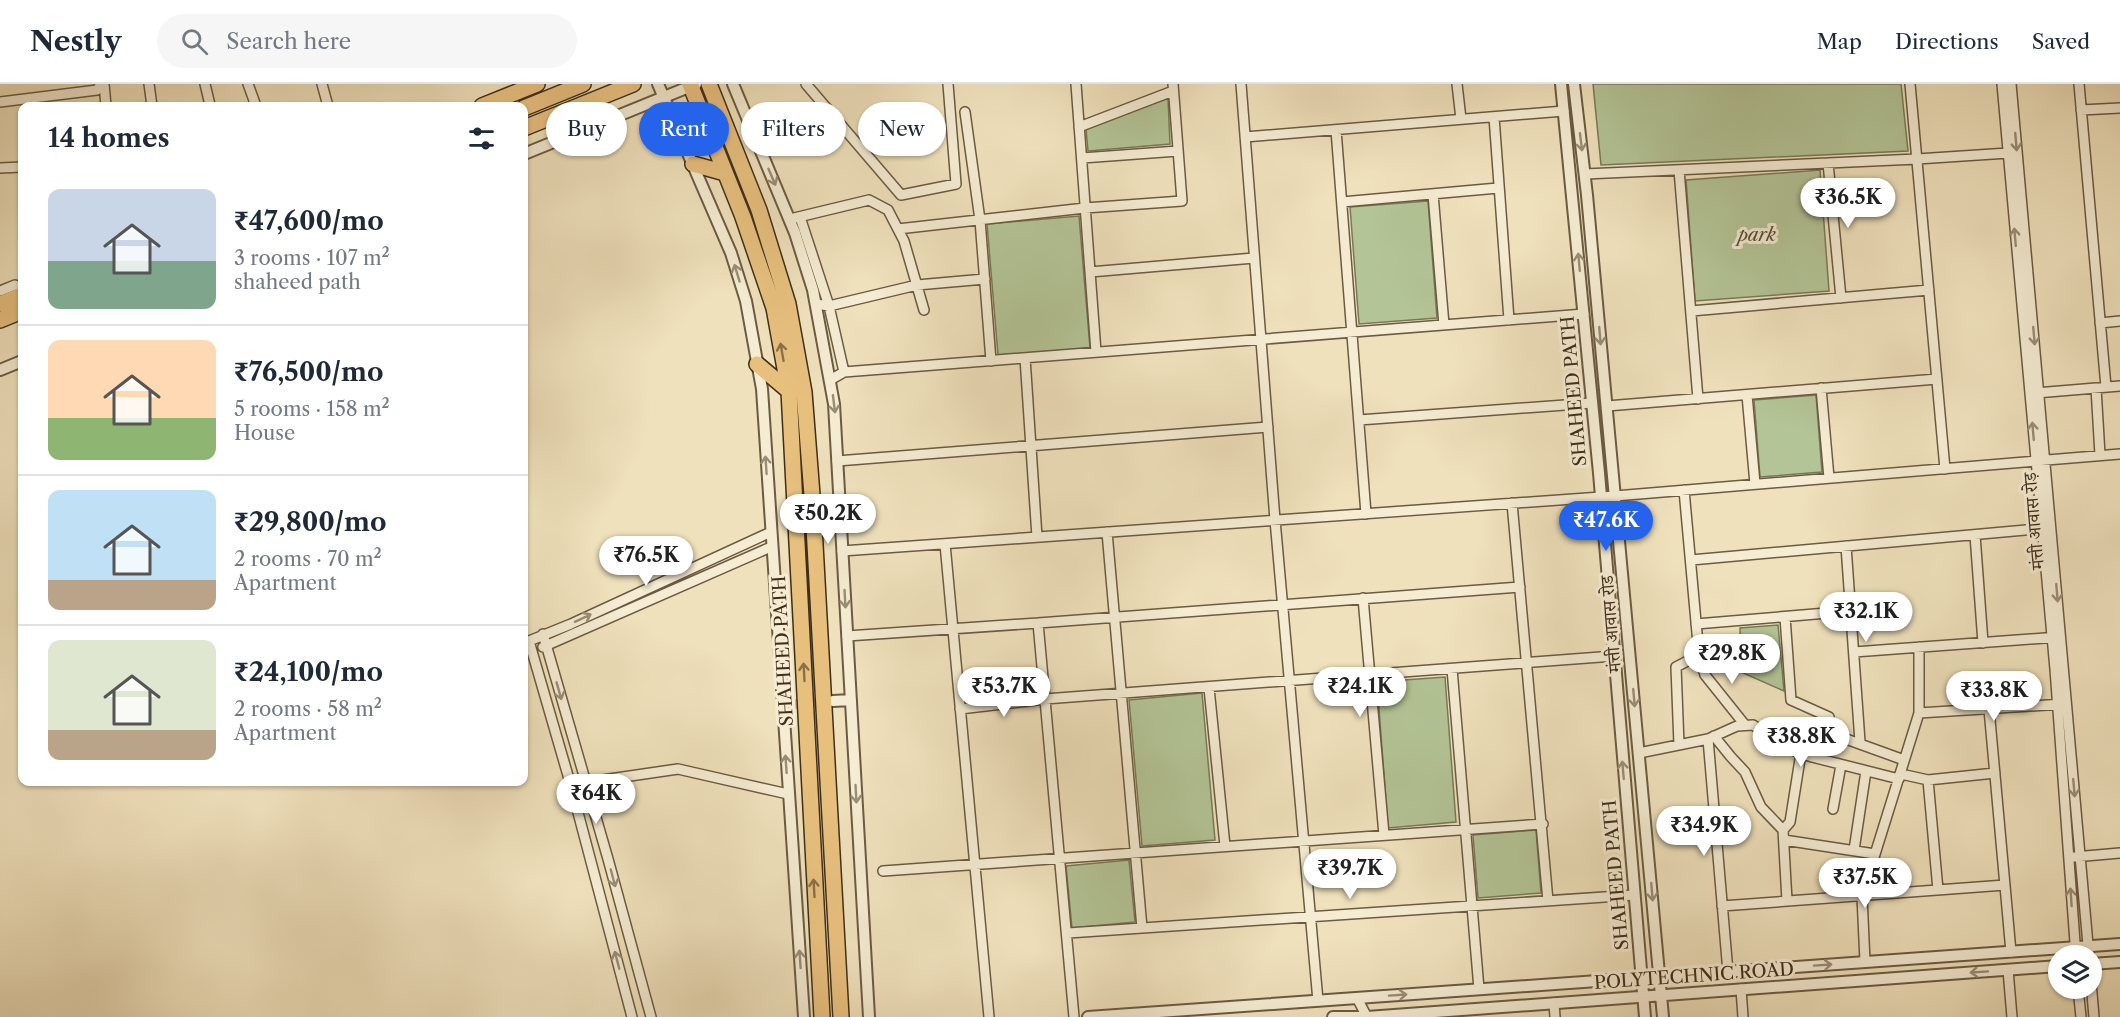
<!DOCTYPE html>
<meta charset="utf-8">
<style>
:root{--surface:#fff;--page:#f6f6f7;--text:#1f2937;--muted:#747a83;--line:#e0e1e3;--accent:#2563eb}
body{margin:0;font-family:"Libre Caslon Text","Noto Serif Devanagari",serif;background:var(--page);color:var(--text);height:100vh;display:flex;flex-direction:column;font-size:22px;white-space:nowrap}
*{box-sizing:border-box;margin:0}
p{font-size:20px;color:var(--muted)}
.icon{flex:none;width:33px;height:33px;fill:none;stroke:currentColor;stroke-width:2;stroke-linecap:round;stroke-linejoin:round}
.map{position:relative;flex:1;overflow:hidden}
.side{position:absolute;left:18px;top:18px;width:510px;height:684px;display:flex;flex-direction:column;background:var(--surface);border-radius:12px;box-shadow:0 2px 4px #0004}
.side>*{flex:none}
.banner{position:absolute;left:546px;top:18px;width:570px;height:54px;display:flex;gap:12px}
.tools{position:absolute;left:2048px;top:861px;display:grid;gap:12px}
.tools a{display:grid;place-items:center;width:54px;height:54px;border-radius:50%;background:var(--surface);box-shadow:0 2px 4px #0004;font-size:30px}
.price{position:absolute;translate:-50% -51px;padding:0 14px;border-radius:21px;background:#fff;color:#222;font-size:20px;line-height:39px;filter:drop-shadow(0 2px 3px #0008)}
.price::after{content:'';position:absolute;left:50%;top:36px;width:18px;height:14px;margin-left:-9px;background:inherit;clip-path:polygon(0 0,100% 0,50% 100%)}
.price.selected{background:var(--accent);color:#fff}
ul{padding:0;list-style:none}
li{display:flex;align-items:center;gap:18px;height:150px;padding:0 30px}
li+li{border-top:2px solid var(--line)}
li span{display:grid;place-items:center;flex:none;width:168px;height:120px;border-radius:12px;color:#555}
li>.icon{margin-inline-start:auto}
span .icon{width:72px;height:72px;fill:#fffc;stroke-width:1}
li b{font-size:26px}
h2{display:flex;justify-content:space-between;align-items:center;height:72px;padding:0 30px;font-size:26px}
.chip{padding:0 21px;border-radius:27px;background:var(--surface);box-shadow:0 2px 4px #0004;font-size:21px;line-height:54px}
.chip.selected{background:var(--accent);color:#fff}
header{display:flex;align-items:center;gap:36px;box-sizing:border-box;height:84px;padding:0 30px;background:var(--surface);border-bottom:2px solid var(--line)}
header strong{font-size:28px}
nav{display:flex;gap:33px;margin-inline-start:auto;font-size:21px}
.search{width:420px;height:54px;background:var(--page);display:flex;align-items:center;gap:15px;box-sizing:border-box;padding:0 21px;border-radius:33px;color:var(--muted);font-size:22px}
.map>svg:first-child{display:block}
</style>
<header>
<strong>Nestly</strong>
<div class="search"><svg class="icon" aria-label="search" viewBox="0 0 24 24"><circle cx="10" cy="10" r="6"/><path d="M15 15l6 6"/></svg>Search here</div>
<nav><a>Map</a><a>Directions</a><a>Saved</a></nav>
</header>
<div class="map">
<svg width="2120" height="933" viewBox="0 0 2120 933">
<rect width="100%" height="100%" fill="#efe1bc"/>
<filter id="stains"><feTurbulence type="fractalNoise" baseFrequency=".00333" numOctaves="4"/><feColorMatrix values="0 0 0 0 .2 0 0 0 0 .09 0 0 0 0 .02 0 0 0 .5 -.17"/></filter>
<radialGradient id="worn" r=".72"><stop offset=".6" stop-color="#630" stop-opacity="0"/><stop offset="1" stop-color="#630" stop-opacity=".3"/></radialGradient>
<path fill="#b3c496" stroke="#797958" stroke-width="1.5" d="M 1593,0 L 1901,0 L 1908,67 L 1601,81 Z
M 1168,14 L 1170,60 L 1088,67 L 1086,45 Z
M 1820,86 L 1829,207 L 1695,217 L 1686,96 Z
M 1428,117 L 1437,234 L 1359,240 L 1350,123 Z
M 1079,132 L 1090,264 L 998,271 L 987,140 Z
M 1816,311 L 1822,388 L 1760,393 L 1754,316 Z
M 1778,541 L 1784,607 L 1741,588 L 1740,544 Z
M 1445,593 L 1456,738 L 1388,744 L 1377,598 Z
M 1202,609 L 1215,756 L 1142,762 L 1129,616 Z
M 1536,746 L 1541,809 L 1478,814 L 1473,751 Z
M 1129,776 L 1135,838 L 1072,844 L 1066,782 Z"/>
<g fill="none" stroke-linecap="round" stroke-linejoin="round">
<path stroke="#ccbd9b" stroke-width="10" stroke-dasharray="10 5" stroke-linecap="butt" d="M 795,620 L 830,618"/>
<defs>
<path id="minor" d="M 104,0 L 106,22
M 149,0 L 152,22
M 205,0 L 210,21
M 248,0 L 256,22
M 322,0 L 328,22
M 806,0 L 901,111 L 956,100 L 948,0
M 1076,0 L 1096,268
M 1241,0 L 1275,436 L 1318,917
M 1457,0 L 1461,35
M 1910,0 L 1945,385
M 2002,0 L 2055,585 L 2076,872
M 2011,0 L 2089,872
M 2079,0 L 2106,303
M 0,18 L 97,6 L 101,0
M 2081,26 L 2120,24
M 965,28 L 980,136 L 991,277
M 1494,33 L 1509,236
M 1079,43 L 1173,7
M 1336,46 L 1366,430
M 1245,53 L 1564,27
M 1082,74 L 1178,67
M 1828,79 L 1841,214
M 0,84 L 22,83
M 1679,86 L 1698,315
M 1585,90 L 1917,75 L 2008,69
M 1433,110 L 1444,241
M 1342,118 L 1498,104
M 800,133 L 829,222 L 844,288
M 790,135 L 869,116 L 888,126 L 904,157 L 924,226
M 898,145 L 1085,124 L 1182,117 L 1173,0
M 1090,188 L 1254,174
M 0,207 L 15,201 L 22,203
M 816,220 L 829,222 L 917,201 L 985,195
M 1691,227 L 1929,206
M 2100,239 L 2120,237
M 1025,274 L 1037,453
M 830,296 L 844,288 L 1584,230
M 1821,304 L 1829,394
M 2096,304 L 2100,371
M 2036,309 L 2120,302
M 1747,311 L 1755,400
M 1607,322 L 1937,295
M 1359,336 L 1592,319
M 837,377 L 1268,343
M 1512,419 L 1548,817
M 1107,448 L 1142,844
M 1975,451 L 1983,559
M 945,460 L 989,933
M 1846,462 L 1860,658
M 842,467 L 1615,412 L 2120,370
M 1691,476 L 2047,444
M 1363,514 L 1384,751
M 1785,533 L 1791,616 L 1829,633 L 1824,647 L 1904,676
M 1038,539 L 1074,933
M 1696,540 L 1851,527
M 543,550 L 608,775 L 651,933
M 847,552 L 1038,539 L 1520,503
M 543,563 L 771,463
M 1854,568 L 2058,553
M 1699,571 L 1705,591 L 1745,641
M 1452,585 L 1479,905
M 1209,604 L 1225,762
M 960,625 L 1045,615 L 1614,572
M 1989,625 L 2011,868
M 1919,629 L 2063,620
M 1714,652 L 1731,673 L 1745,688 L 1761,723 L 1783,746
M 1708,655 L 1728,888
M 1679,661 L 1676,583 L 1699,571 L 1684,406
M 1639,669 L 1708,655 L 1737,642 L 1753,641 L 1787,664 L 1812,673 L 1899,695
M 1901,690 L 1928,696 L 1995,689
M 1928,696 L 1938,806
M 582,699 L 678,685 L 788,710
M 1833,725 L 1841,681
M 1784,756 L 1875,770
M 1854,766 L 1866,687
M 2074,773 L 2120,769
M 883,787 L 1543,740
M 1787,817 L 1783,746 L 1790,738 L 1801,669
M 1722,822 L 2005,801
M 1068,849 L 1634,811
M 1865,878 L 1862,812 L 1919,629 L 1919,563
M 2008,886 L 2012,933
M 2091,898 L 2094,933
M 2078,904 L 2081,933
M 1741,905 L 1743,933
M 1357,914 L 1367,933
M 1554,919 L 1555,933
M 632,933 L 571,702 L 529,557 L 571,540 L 771,448"/>
<path id="tertiary" d="M 658,0 L 731,169 L 746,217 L 762,305 L 804,933
M 733,0 L 795,149 L 813,206 L 834,320 L 869,933
M 1561,0 L 1599,389 L 1645,933
M 1574,0 L 1587,111 L 1663,933
M 524,70 L 696,0
M 0,286 L 22,277
M 833,617 L 851,616
M 2091,880 L 2120,878
M 1088,933 L 2120,860
M 1333,933 L 1367,933 L 2058,882"/>
<path id="trunk" d="M 690,0 L 743,133 L 774,224 L 789,307 L 822,933
M 709,0 L 759,126 L 788,220 L 804,308 L 813,424 L 841,933
M 482,22 L 537,0
M 524,24 L 583,0
M 524,44 L 633,0
M 693,80 L 725,89
M 0,220 L 22,211
M 0,236 L 22,227
M 757,280 L 789,307"/>
</defs>
<use href="#minor" stroke="#6b5b42" stroke-width="12"/>
<use href="#tertiary" stroke="#6b5b42" stroke-width="14"/>
<use href="#trunk" stroke="#3f2e19" stroke-width="18"/>
<use href="#minor" stroke="#f5ecd3" stroke-width="9"/>
<use href="#tertiary" stroke="#f5ecd3" stroke-width="10"/>
<use href="#trunk" stroke="#e8c07e" stroke-width="15"/>
</g>
<defs><path id="oneway-shaft" d="M-6 0H5M1.5-3L5.5 0L1.5 3" fill="none" stroke-width="1.6" stroke-linecap="round" stroke-linejoin="round" transform="scale(1.5)"/></defs>
<g stroke="#9a8d76">
<use href="#oneway-shaft" transform="translate(1581 58) rotate(83)"/>
<use href="#oneway-shaft" transform="translate(2016 58) rotate(85)"/>
<use href="#oneway-shaft" transform="translate(772 93) rotate(67)"/>
<use href="#oneway-shaft" transform="translate(2015 153) rotate(-95)"/>
<use href="#oneway-shaft" transform="translate(1579 178) rotate(-95)"/>
<use href="#oneway-shaft" transform="translate(737 189) rotate(-107)"/>
<use href="#oneway-shaft" transform="translate(1600 252) rotate(85)"/>
<use href="#oneway-shaft" transform="translate(2034 252) rotate(85)"/>
<use href="#oneway-shaft" transform="translate(834 320) rotate(83)"/>
<use href="#oneway-shaft" transform="translate(2033 347) rotate(-95)"/>
<use href="#oneway-shaft" transform="translate(766 381) rotate(-94)"/>
<use href="#oneway-shaft" transform="translate(2057 509) rotate(85)"/>
<use href="#oneway-shaft" transform="translate(845 515) rotate(87)"/>
<use href="#oneway-shaft" transform="translate(583 534) rotate(-25)"/>
<use href="#oneway-shaft" transform="translate(559 607) rotate(74)"/>
<use href="#oneway-shaft" transform="translate(1634 614) rotate(85)"/>
<use href="#oneway-shaft" transform="translate(786 680) rotate(-94)"/>
<use href="#oneway-shaft" transform="translate(1623 686) rotate(-95)"/>
<use href="#oneway-shaft" transform="translate(2074 704) rotate(85)"/>
<use href="#oneway-shaft" transform="translate(856 710) rotate(87)"/>
<use href="#oneway-shaft" transform="translate(613 794) rotate(75)"/>
<use href="#oneway-shaft" transform="translate(1652 808) rotate(85)"/>
<use href="#oneway-shaft" transform="translate(2071 813) rotate(-94)"/>
<use href="#oneway-shaft" transform="translate(800 875) rotate(-94)"/>
<use href="#oneway-shaft" transform="translate(617 876) rotate(-105)"/>
<use href="#oneway-shaft" transform="translate(1823 881) rotate(-4)"/>
<use href="#oneway-shaft" transform="translate(1979 888) rotate(176)"/>
<use href="#oneway-shaft" transform="translate(1398 911) rotate(-4)"/>
</g>
<g stroke="#8b7046">
<use href="#oneway-shaft" transform="translate(782 268) rotate(-100)"/>
<use href="#oneway-shaft" transform="translate(804 588) rotate(-93)"/>
<use href="#oneway-shaft" transform="translate(814 804) rotate(-93)"/>
</g>
<g text-anchor="middle" stroke-width="6" stroke-linejoin="round" paint-order="stroke">
<g font-size="18" font-style="italic" fill="#564c32" stroke="#f5ecd3">
<text x="1757" y="157">park</text>
</g>
<g font-size="18" fill="#3f2e19" stroke="#f5ecd3">
<text transform="translate(1574 307) rotate(-95)" y="6">SHAHEED PATH</text>
<text transform="translate(2034 437) rotate(-95)" y="6">मंत्ती आवास रोड़</text>
<text transform="translate(1611 540) rotate(-95)" y="6">मंत्ती आवास रोड</text>
<text transform="translate(783 567) rotate(-93)" y="6">SHAHEED PATH</text>
<text transform="translate(1616 791) rotate(-95)" y="6">SHAHEED PATH</text>
<text transform="translate(1694 892) rotate(-4)" y="6">POLYTECHNIC ROAD</text>
</g>
</g>
<rect width="100%" height="100%" filter="url(#stains)"/>
<rect width="100%" height="100%" fill="url(#worn)"/>
</svg>
<div class="tools">
<a><svg class="icon" aria-label="layers" viewBox="0 0 24 24"><path d="M12 4l9 5-9 5-9-5zM3 14l9 5 9-5"/></svg></a>
</div>
<b class="price" style="left:1848px;top:145px">₹36.5K</b>
<b class="price" style="left:828px;top:461px">₹50.2K</b>
<b class="price selected" style="left:1606px;top:468px">₹47.6K</b>
<b class="price" style="left:646px;top:503px">₹76.5K</b>
<b class="price" style="left:1866px;top:559px">₹32.1K</b>
<b class="price" style="left:1732px;top:601px">₹29.8K</b>
<b class="price" style="left:1004px;top:634px">₹53.7K</b>
<b class="price" style="left:1360px;top:634px">₹24.1K</b>
<b class="price" style="left:1994px;top:638px">₹33.8K</b>
<b class="price" style="left:1801px;top:684px">₹38.8K</b>
<b class="price" style="left:596px;top:741px">₹64K</b>
<b class="price" style="left:1704px;top:773px">₹34.9K</b>
<b class="price" style="left:1350px;top:816px">₹39.7K</b>
<b class="price" style="left:1865px;top:825px">₹37.5K</b>
<div class="banner">
<a class="chip">Buy</a>
<a class="chip selected">Rent</a>
<a class="chip">Filters</a>
<a class="chip">New</a>
</div>
<section class="side">
<h2>14 homes<svg class="icon" aria-label="filters" viewBox="0 0 24 24"><path d="M4 7h16M4 17h16"/><circle cx="9" cy="7" r="2"/><circle cx="15" cy="17" r="2"/></svg></h2>
<ul>
<li><span style="background:linear-gradient(#c9d6e8 60%,#7fa58c 0)"><svg class="icon" aria-label="home" viewBox="0 0 24 24"><path d="M3 11l9-7 9 7M6 9v11h12V9"/></svg></span><div><b>₹47,600/mo</b><p>3 rooms · 107 m²</p><p>shaheed path</p></div></li>
<li><span style="background:linear-gradient(#ffd9b3 65%,#8fb573 0)"><svg class="icon" aria-label="home" viewBox="0 0 24 24"><path d="M3 11l9-7 9 7M6 9v11h12V9"/></svg></span><div><b>₹76,500/mo</b><p>5 rooms · 158 m²</p><p>House</p></div></li>
<li><span style="background:linear-gradient(#bfe0f5 75%,#b9a48a 0)"><svg class="icon" aria-label="home" viewBox="0 0 24 24"><path d="M3 11l9-7 9 7M6 9v11h12V9"/></svg></span><div><b>₹29,800/mo</b><p>2 rooms · 70 m²</p><p>Apartment</p></div></li>
<li><span style="background:linear-gradient(#dfe7d0 75%,#b9a48a 0)"><svg class="icon" aria-label="home" viewBox="0 0 24 24"><path d="M3 11l9-7 9 7M6 9v11h12V9"/></svg></span><div><b>₹24,100/mo</b><p>2 rooms · 58 m²</p><p>Apartment</p></div></li>
</ul>
</section>
</div>
